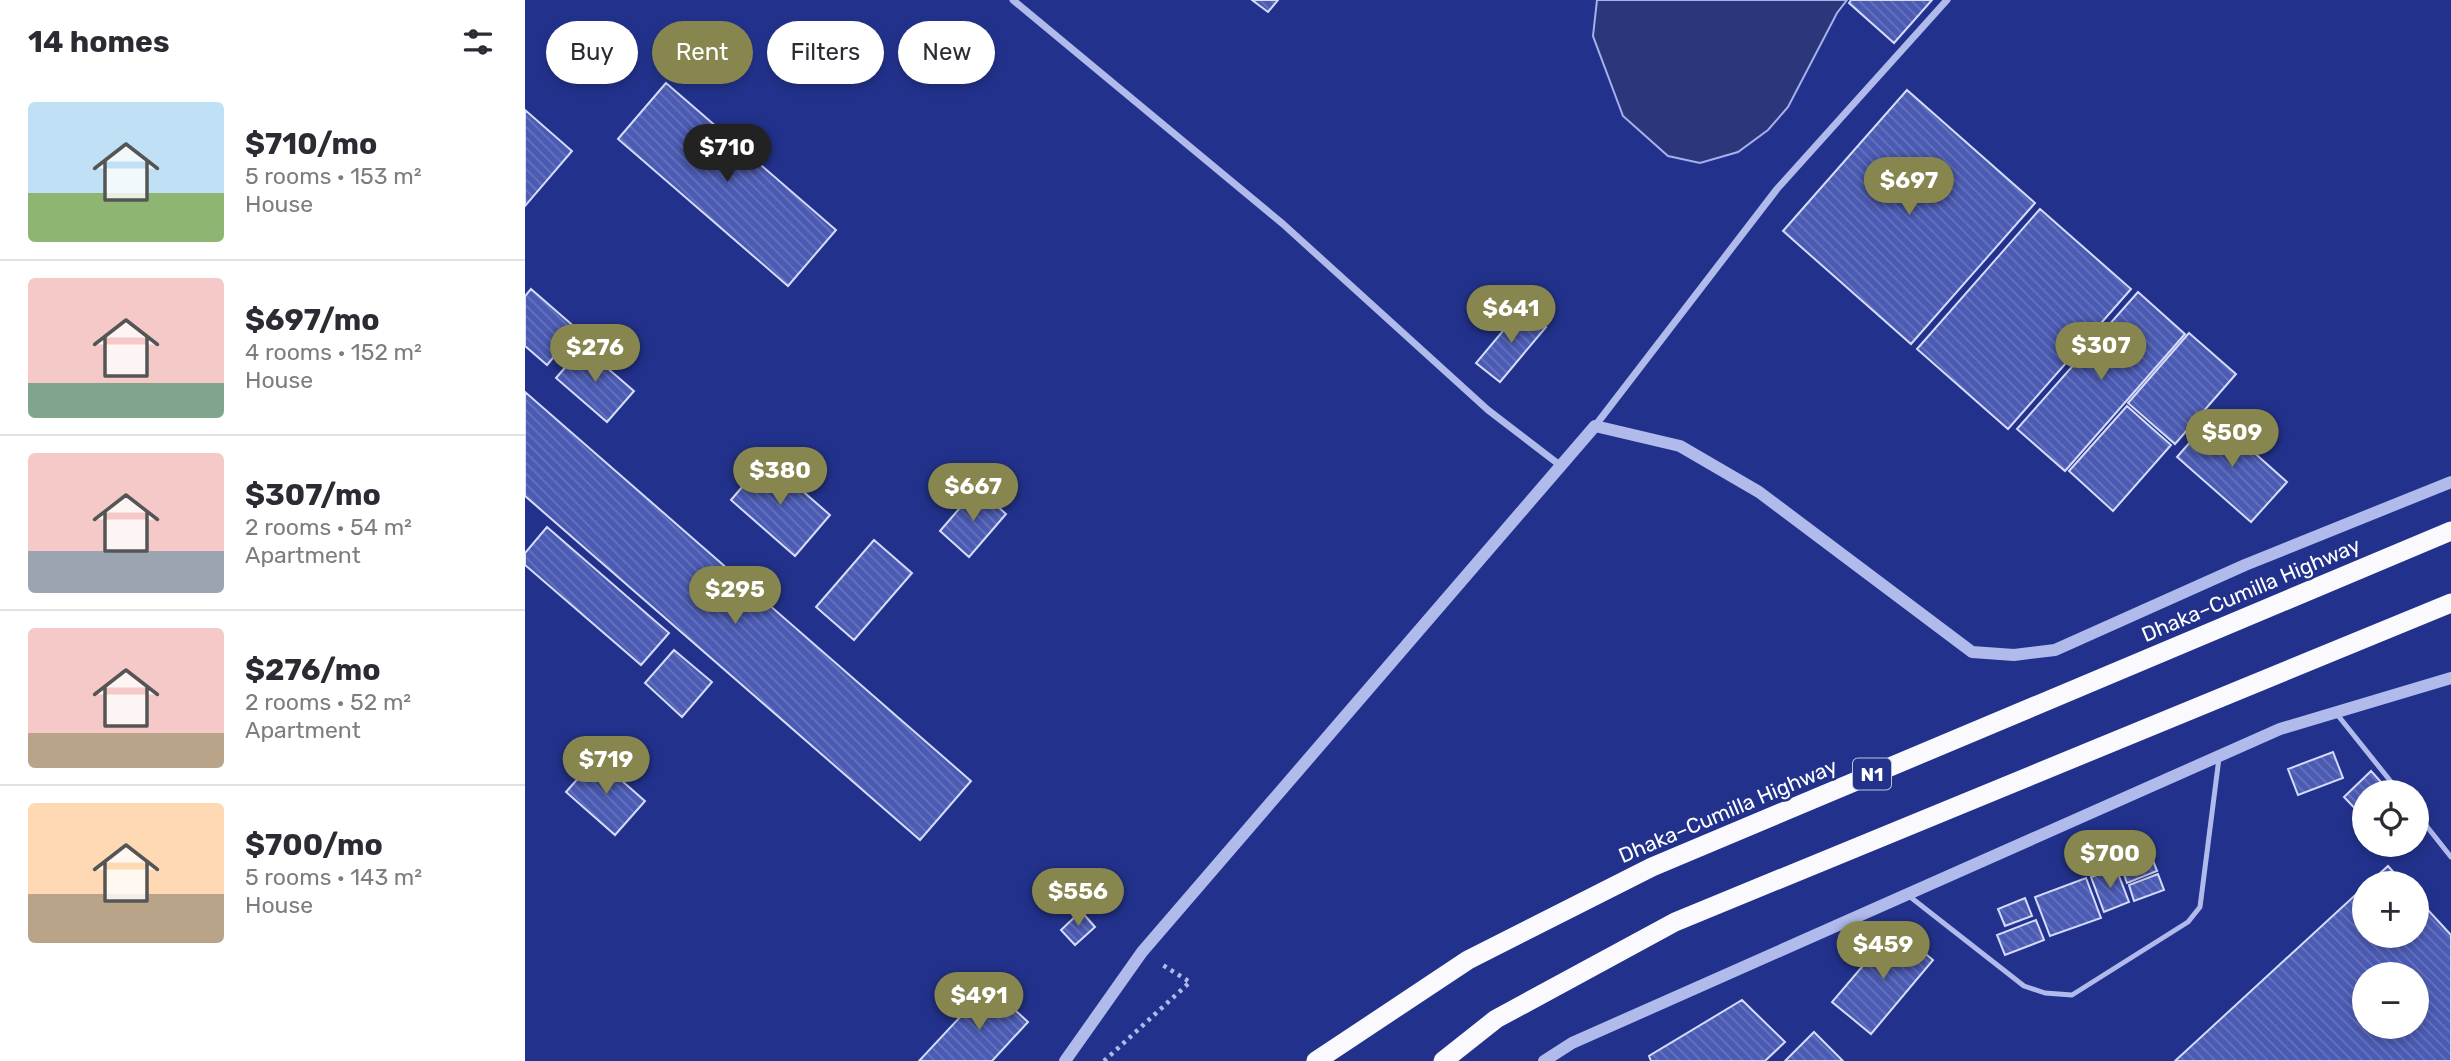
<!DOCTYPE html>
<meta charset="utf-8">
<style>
:root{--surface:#fff;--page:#f7f7f7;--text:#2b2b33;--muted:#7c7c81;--line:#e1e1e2;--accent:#87864f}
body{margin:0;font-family:Rubik,sans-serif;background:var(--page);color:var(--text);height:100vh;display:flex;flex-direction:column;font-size:26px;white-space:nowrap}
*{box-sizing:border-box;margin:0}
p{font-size:23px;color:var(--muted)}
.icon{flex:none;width:38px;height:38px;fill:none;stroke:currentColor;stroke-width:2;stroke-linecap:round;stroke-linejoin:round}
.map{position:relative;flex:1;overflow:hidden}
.drawer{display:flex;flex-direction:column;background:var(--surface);width:525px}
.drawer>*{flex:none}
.top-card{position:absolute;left:21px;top:21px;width:665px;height:63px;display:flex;gap:14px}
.fabs{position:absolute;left:1827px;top:780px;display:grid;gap:14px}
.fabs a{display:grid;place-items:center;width:77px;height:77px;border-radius:50%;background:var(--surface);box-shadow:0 4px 10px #0003;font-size:35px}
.price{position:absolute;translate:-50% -60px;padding:0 16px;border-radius:24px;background:var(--accent);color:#fff;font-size:23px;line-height:46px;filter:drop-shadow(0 2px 4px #0008)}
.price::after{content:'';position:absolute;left:50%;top:42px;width:21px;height:16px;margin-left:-10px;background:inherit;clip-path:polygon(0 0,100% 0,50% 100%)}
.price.on{background:#222;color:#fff}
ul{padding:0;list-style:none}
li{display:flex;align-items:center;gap:21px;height:175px;padding:0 28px}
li+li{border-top:2px solid var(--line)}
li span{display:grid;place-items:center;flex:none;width:196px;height:140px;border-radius:7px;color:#555}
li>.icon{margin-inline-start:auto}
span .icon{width:84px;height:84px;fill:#fffc;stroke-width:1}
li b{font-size:30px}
h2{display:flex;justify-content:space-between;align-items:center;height:84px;padding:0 28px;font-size:30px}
.chip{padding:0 24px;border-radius:32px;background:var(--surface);box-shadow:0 4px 10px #0003;font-size:24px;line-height:63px}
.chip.on{background:var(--accent);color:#fff}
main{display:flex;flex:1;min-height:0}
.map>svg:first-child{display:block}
</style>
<main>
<section class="drawer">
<h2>14 homes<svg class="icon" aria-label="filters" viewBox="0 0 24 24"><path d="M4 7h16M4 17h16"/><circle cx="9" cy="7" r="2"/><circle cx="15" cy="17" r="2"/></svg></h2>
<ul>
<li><span style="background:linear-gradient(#bfe0f5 65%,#8fb573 0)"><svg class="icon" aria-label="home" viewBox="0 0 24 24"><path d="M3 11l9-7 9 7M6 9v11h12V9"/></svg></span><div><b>$710/mo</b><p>5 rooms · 153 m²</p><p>House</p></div></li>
<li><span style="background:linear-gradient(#f6c9c9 75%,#7fa58c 0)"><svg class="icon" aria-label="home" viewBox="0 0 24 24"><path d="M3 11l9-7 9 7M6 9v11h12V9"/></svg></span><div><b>$697/mo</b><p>4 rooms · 152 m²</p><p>House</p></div></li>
<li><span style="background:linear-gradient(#f6c9c9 70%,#9aa5b1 0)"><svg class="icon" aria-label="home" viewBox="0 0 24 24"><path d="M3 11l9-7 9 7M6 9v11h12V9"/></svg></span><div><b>$307/mo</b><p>2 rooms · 54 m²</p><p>Apartment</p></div></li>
<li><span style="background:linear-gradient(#f6c9c9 75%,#b9a48a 0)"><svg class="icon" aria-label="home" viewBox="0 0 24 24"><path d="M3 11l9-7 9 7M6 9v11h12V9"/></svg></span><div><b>$276/mo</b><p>2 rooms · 52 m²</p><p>Apartment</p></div></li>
<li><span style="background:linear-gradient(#ffd9b3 65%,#b9a48a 0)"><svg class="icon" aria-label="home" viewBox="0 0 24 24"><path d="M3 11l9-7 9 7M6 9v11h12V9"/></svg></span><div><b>$700/mo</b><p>5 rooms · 143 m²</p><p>House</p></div></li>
</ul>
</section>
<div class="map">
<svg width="1926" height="1061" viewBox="0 0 1926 1061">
<defs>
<pattern id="building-back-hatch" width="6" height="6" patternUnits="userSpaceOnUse" patternTransform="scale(1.75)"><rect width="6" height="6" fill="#4b5bb3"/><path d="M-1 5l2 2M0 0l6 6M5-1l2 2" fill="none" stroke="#6674be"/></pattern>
</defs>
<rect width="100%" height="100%" fill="#22328c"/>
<path fill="#2c377b" stroke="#a4b1ec" stroke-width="2" d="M 1072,0 L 1322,0 L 1312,13 L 1263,107 L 1243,130 L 1213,152 L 1175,163 L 1143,156 L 1098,116 L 1068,36 Z"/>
<path fill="url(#building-back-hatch)" stroke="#d5dbf8" stroke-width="2" fill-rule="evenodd" d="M 727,0 L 753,0 L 743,12 Z
M 1326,0 L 1407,0 L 1369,43 L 1324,3 Z
M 141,83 L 311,230 L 263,286 L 93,139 Z
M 1382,90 L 1510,203 L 1386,344 L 1258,231 Z
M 0,110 L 47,151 L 0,206 Z
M 1515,209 L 1606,289 L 1483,429 L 1392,349 Z
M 6,289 L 52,329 L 22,365 L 0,346 L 0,296 Z
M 1613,292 L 1660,334 L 1540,471 L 1492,429 Z
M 998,307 L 1021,327 L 975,382 L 951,363 Z
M 1664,333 L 1711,374 L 1650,444 L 1603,403 Z
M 58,347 L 109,391 L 82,422 L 31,378 Z
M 0,392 L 446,781 L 395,840 L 0,496 Z
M 1602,406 L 1646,445 L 1588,511 L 1544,471 Z
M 1688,416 L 1762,482 L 1726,522 L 1652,457 Z
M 241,459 L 305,515 L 270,556 L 206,500 Z
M 452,488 L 481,514 L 444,557 L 415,531 Z
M 22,527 L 144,633 L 116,665 L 0,565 L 0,553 Z
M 349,540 L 387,573 L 329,640 L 291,607 Z
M 149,650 L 187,682 L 157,717 L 120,683 Z
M 1808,752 L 1818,778 L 1773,795 L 1763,769 Z
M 71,758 L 120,801 L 90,835 L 41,792 Z
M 1846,771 L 1866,793 L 1839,793 L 1839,818 L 1819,797 Z
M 1619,837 L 1632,871 L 1602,883 L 1589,848 Z
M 1863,866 L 1879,884 L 1843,884 Z
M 1591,868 L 1604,902 L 1579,912 L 1566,877 Z
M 1633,874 L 1639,890 L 1609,901 L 1604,885 Z
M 1561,878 L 1576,918 L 1525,936 L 1510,897 Z
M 1839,887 L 1839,936 L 1892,936 L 1892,898 L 1926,935 L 1926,1061 L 1650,1061 ZM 1839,975 L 1892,975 L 1892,1027 L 1839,1027 Z
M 1500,898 L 1507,916 L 1480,926 L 1473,909 Z
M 556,911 L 570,927 L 550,945 L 536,930 Z
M 1511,920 L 1519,940 L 1480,955 L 1472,935 Z
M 1370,928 L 1408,960 L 1346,1034 L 1307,1002 Z
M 464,986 L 503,1022 L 467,1061 L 394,1061 Z
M 1217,1000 L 1260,1042 L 1240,1061 L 1126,1061 L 1124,1056 Z
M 1289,1032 L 1318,1061 L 1260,1061 Z"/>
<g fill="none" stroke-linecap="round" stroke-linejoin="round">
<path stroke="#b0baeb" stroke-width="4.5" stroke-dasharray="3.5 5" stroke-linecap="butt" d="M 579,1061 L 665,982 L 636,964"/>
<path stroke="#b0baeb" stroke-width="5" d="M 1811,713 L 1875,793
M 1892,814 L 1926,857
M 1384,896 L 1499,986 L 1520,993 L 1547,995 L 1663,922 L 1675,907 L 1694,758"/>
<path stroke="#b0baeb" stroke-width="7" d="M 488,0 L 758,224 L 963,410 L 1036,466
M 1070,426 L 1252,189 L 1422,0"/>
<path stroke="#b0baeb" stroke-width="12" d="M 540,1061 L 617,952 L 1070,426 L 1155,446 L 1234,492 L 1447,652 L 1489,655 L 1530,650 L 1720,565 L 1926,482
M 1019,1061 L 1047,1043 L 1755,729 L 1926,678"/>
<path stroke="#fafafe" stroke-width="19" d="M 791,1061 L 943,960 L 1127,867 L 1926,531
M 918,1061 L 971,1019 L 1150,922 L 1926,603"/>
</g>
<g text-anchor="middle" stroke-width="5" stroke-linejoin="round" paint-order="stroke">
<rect fill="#22328c" stroke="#bdc2dc" stroke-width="2" x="1328" y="758.5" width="38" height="31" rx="5"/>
<g font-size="19" font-weight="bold" fill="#fff">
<text x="1347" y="781">N1</text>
</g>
<g font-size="21" fill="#fff" stroke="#22328c">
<text transform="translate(1726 590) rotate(-23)" y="7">Dhaka–Cumilla Highway</text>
<text transform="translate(1203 811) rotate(-23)" y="7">Dhaka–Cumilla Highway</text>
</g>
</g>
</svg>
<div class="fabs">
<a><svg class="icon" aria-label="locate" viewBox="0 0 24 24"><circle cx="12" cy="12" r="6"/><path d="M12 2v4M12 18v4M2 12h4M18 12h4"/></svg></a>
<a>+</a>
<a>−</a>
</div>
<b class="price on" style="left:202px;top:184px">$710</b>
<b class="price" style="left:1384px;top:217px">$697</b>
<b class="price" style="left:986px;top:345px">$641</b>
<b class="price" style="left:1576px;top:382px">$307</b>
<b class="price" style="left:70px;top:384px">$276</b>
<b class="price" style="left:1707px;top:469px">$509</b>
<b class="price" style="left:255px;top:507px">$380</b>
<b class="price" style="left:448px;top:523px">$667</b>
<b class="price" style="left:210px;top:626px">$295</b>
<b class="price" style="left:81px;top:796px">$719</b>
<b class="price" style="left:1585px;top:890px">$700</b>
<b class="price" style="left:553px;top:928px">$556</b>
<b class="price" style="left:1358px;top:981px">$459</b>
<b class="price" style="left:454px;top:1032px">$491</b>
<div class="top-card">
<a class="chip">Buy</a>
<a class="chip on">Rent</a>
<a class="chip">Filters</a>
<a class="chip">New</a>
</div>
</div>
</main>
